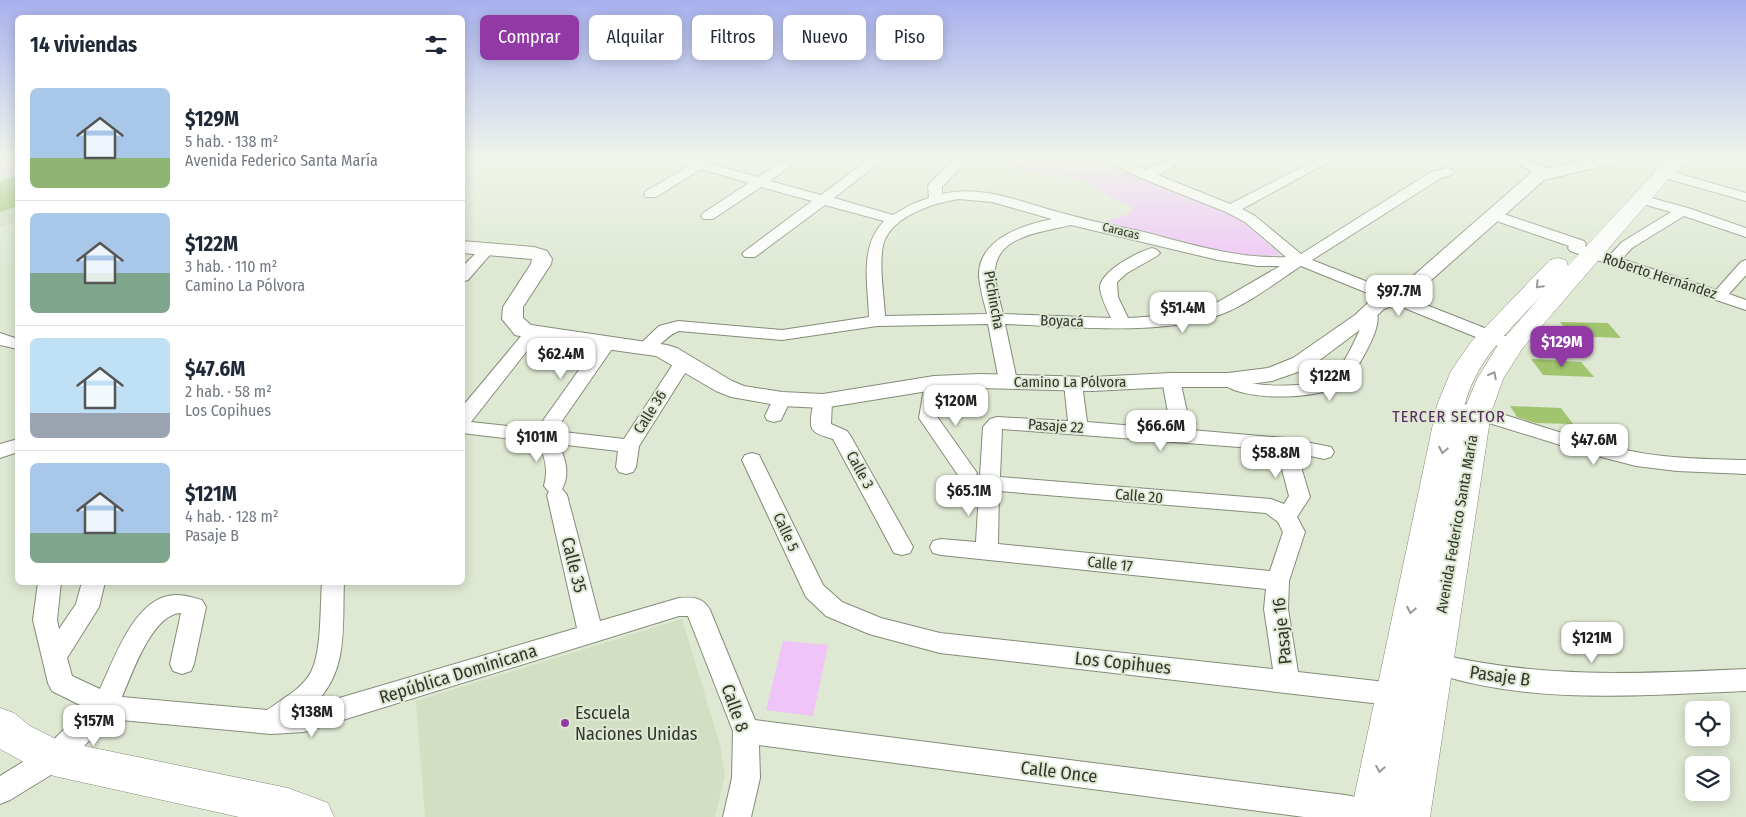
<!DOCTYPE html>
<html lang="es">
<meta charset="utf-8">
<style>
:root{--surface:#fff;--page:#f2f2f3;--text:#1f2937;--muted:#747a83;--line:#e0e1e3;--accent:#9139a5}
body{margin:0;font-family:"Fira Sans Condensed",sans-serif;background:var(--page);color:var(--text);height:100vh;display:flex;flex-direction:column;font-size:19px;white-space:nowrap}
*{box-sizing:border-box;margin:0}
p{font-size:16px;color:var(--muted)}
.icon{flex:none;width:28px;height:28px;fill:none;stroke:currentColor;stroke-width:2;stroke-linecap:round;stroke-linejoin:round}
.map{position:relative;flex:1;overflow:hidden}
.panel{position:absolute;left:15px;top:15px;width:450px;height:570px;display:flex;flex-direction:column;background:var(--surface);border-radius:8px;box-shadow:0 2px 12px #0003}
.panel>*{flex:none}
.top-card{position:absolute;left:480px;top:15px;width:475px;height:45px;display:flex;gap:10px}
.controls{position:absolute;left:1685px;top:701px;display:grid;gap:10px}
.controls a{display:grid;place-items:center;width:45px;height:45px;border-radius:8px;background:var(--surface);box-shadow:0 2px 12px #0003;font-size:25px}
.price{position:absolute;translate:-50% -42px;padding:0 11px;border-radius:10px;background:#fff;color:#222;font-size:16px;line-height:32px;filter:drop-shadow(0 1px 2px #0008)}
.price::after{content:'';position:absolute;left:50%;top:30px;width:15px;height:11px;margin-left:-8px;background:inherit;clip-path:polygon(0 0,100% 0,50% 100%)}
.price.selected{background:var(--accent);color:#fff}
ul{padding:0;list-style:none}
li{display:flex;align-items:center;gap:15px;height:125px;padding:0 15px}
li+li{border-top:1px solid var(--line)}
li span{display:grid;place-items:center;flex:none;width:140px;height:100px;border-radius:8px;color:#555}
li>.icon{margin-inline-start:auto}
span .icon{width:60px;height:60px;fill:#fffc;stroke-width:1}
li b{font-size:21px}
h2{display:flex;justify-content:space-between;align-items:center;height:60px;padding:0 15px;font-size:21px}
.tag{padding:0 18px;border-radius:8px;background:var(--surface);box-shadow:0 2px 12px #0003;font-size:18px;line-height:45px}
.tag.selected{background:var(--accent);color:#fff}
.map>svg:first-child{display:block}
</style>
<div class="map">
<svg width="1746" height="817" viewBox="0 0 1746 817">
<rect width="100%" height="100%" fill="#dee8d2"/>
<path fill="#d2dfc2" d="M 17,170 L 17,221 L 0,228 L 0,176 Z
M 682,619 L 720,745 L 725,775 L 715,817 L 425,817 L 416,701 Z"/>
<path fill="#efc4f9" d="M 0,159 L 17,159 L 17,170 L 0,176 Z
M 994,159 L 1094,159 L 1238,218 L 1280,254 C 1250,264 1135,231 1098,223 L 1127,215 L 1134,208 L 1110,197 L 1086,180 L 1016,170 Z
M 783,641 L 828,645 L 813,716 L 766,710 Z"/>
<path fill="#a1c46f" d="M 18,176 L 18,206 L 0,212 L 0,181 Z
M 1560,322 L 1608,323 L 1621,338 L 1573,336 Z
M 1531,359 L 1581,362 L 1594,377 L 1543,375 Z
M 1510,406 L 1561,408 L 1573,424 L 1536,423 L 1517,417 Z"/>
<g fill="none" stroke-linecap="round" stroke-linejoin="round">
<defs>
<path id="minor" d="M 672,159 L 711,159 L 712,161 L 710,164 L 758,177 L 785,159 L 800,159 L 770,181 L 821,195 L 869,159 L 884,159 L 834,198 L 893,215 L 912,204 L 929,198 L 928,186 L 930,183 L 953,161 L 958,160 L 964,164 L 942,187 L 942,194 C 983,184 1023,203 1062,213 C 1089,221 1116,226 1144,232 C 1190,244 1237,259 1286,257 L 1245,222 L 1226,212 L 1141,178 L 1102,159 L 1120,159 L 1146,170 L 1170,159 L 1187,159 L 1158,175 L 1230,204 L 1318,159 L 1334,159 L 1242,209 L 1255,216 L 1301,254 L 1431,172 L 1447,168 L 1452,169 L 1454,172 L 1452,175 L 1441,178 L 1312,260 L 1510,338 L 1513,342 L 1510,346 L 1504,347 L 1498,346 L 1301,266 C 1278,281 1248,304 1222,314 C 1159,337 1072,326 1005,324 L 1017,381 L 1014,385 L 1008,386 L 1002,385 L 999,381 L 988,324 L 877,326 L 782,340 L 679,331 C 664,336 656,355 640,351 L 637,347 L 659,326 L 678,321 L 782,330 L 869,317 C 868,284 859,247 884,221 L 825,205 L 755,257 L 745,257 L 742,254 L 745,251 L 812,201 L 761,187 L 713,219 L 703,219 L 701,216 L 703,213 L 749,183 L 701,169 L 656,197 L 646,197 L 644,194 L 646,191 L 689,166 L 673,162 ZM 959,199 L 992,202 L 1052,219 C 1023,225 978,239 979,276 C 980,289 984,302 987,314 L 885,316 C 884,295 878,262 884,242 C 894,215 934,203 959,199 ZM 1071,225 L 1218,260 L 1258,266 L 1280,266 L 1211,306 L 1176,315 L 1128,318 L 1118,297 L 1117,282 L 1127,273 L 1157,256 L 1160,253 L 1157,250 L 1152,248 C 1138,252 1100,271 1100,288 C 1101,298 1107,309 1111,318 L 1003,314 C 1000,302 996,289 995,276 C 992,235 1044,232 1071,225 Z
M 1509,159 L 1526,159 L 1550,170 L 1552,173 L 1550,176 L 1540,176 Z
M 1663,169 L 1746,193 L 1746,201 L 1658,176 L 1656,173 L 1658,170 Z
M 1641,195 L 1688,208 L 1746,228 L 1746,237 L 1684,216 L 1632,248 L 1622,259 L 1716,290 L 1741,262 L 1746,260 L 1746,275 L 1729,294 L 1746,300 L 1746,310 L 1570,251 L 1568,248 L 1569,246 L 1488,218 L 1486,215 L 1488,212 L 1498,212 L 1584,241 L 1586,244 L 1585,246 L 1610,255 L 1622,242 L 1671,212 L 1636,202 L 1634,199 L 1636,196 Z
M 488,245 L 493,246 L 495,249 L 468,280 L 462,282 L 462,267 L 483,246 Z
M 1369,307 L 1375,309 C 1386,324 1360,361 1352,377 C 1336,401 1236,404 1219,380 L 1222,376 C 1233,373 1240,381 1251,383 C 1269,387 1326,388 1337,372 C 1346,359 1355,341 1361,327 C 1363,321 1359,314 1363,309 Z
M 533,328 L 539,329 L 541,333 L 471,422 L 537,429 L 601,339 L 607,338 L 613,339 L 616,343 L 555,431 L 624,439 L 677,358 L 683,357 L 689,358 L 692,362 L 639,446 L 636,467 L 633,472 L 626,474 L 619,472 L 616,467 L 618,451 L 558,444 C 566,458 570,475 562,489 L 567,495 L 600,621 L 679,598 C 692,597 703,597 710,610 L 755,720 L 1345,795 L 1372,800 L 1382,804 L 1386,814 L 1385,817 L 1304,817 L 759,745 L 760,778 L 751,817 L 723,817 L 732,778 L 733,731 L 688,616 L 679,616 L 304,732 L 271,734 L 110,719 L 64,767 L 10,800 L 0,804 L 0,776 L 44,749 L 86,708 L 52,691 L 48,683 L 33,620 L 38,582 L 61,582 L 57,620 L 59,629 L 76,604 L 82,582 L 105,582 L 99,607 L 67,658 L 72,676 L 100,689 C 114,660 133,603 168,596 C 180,593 191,597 202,600 L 206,607 L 194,664 L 191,671 L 182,674 L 173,671 L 170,664 L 181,613 C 152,614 132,674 122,697 L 267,710 C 281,700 303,688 311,672 C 322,651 320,607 322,582 L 344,582 C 342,629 349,673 312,706 L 577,628 L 547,495 L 549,492 L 544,486 C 548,471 546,455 536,442 L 462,433 L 462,407 L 527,329 Z
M 0,333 L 18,339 L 18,349 L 0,345 Z
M 1171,375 L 1177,376 L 1180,380 L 1191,430 L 1285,438 L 1331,447 L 1334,452 L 1331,457 L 1324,459 L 1297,453 L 1310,497 L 1297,517 L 1305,532 L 1289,581 L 1288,609 L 1298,672 L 1394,683 L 1409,689 L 1413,697 L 1409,705 L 1400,708 L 1390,705 L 940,653 L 869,634 L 826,616 L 806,597 L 742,460 L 745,455 L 752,453 L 759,455 L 823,585 L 842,602 L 881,618 L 940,633 L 1273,669 L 1264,609 L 1266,589 L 941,555 L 933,553 L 930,547 L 933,541 L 941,539 L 976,542 L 983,427 L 990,419 L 997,417 L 1068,421 L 1064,384 L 1067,380 L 1073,378 L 1079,380 L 1082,384 L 1087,422 L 1171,429 L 1162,380 L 1165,376 ZM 1002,429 L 1277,450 L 1289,496 L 1284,504 L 1271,499 L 1000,477 ZM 999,491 L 1266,513 L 1278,522 L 1283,532 L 1270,571 L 998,544 Z
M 934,377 L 940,379 L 943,383 L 938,418 L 977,473 L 974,478 L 967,480 L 960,478 L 919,418 L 925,383 L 928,379 Z
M 782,393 L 789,395 L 791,399 L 781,420 L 774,422 L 767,420 L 765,416 L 775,395 Z
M 823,395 L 830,397 L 832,401 L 831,424 L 847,431 L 850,435 L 913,547 L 910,553 L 902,555 L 894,553 L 833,439 C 827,437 817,435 813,430 C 808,424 813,403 816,397 Z
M 1467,404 C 1524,419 1578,441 1636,452 C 1672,459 1709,459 1746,460 L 1746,474 L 1677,471 L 1636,466 L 1586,453 L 1460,414 L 1458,410 L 1460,406 Z
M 18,439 L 18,452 L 0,458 L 0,444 Z
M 1434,653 C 1541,679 1637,674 1746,669 L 1746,691 C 1640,695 1527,706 1425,670 L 1422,663 L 1425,656 Z"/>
<path id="tertiary" d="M 1590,159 L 1621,159 L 1619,162 L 1544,180 L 1411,298 L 1384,309 L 1369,323 L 1309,368 L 1272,381 L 1228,387 L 1171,387 L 1092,391 L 980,388 L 934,390 L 823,408 L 782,406 L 731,397 L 716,391 L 656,356 L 533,339 L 515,335 L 502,319 L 503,307 L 531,264 L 532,259 L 462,253 L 462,241 L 534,247 L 547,251 L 552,259 L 551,264 L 523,307 L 523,318 L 531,325 L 667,345 L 677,348 L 732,381 L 744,386 L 782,392 L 823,394 L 934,376 L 980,374 L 1092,377 L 1171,373 L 1228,373 L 1268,368 L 1293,358 L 1355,315 L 1370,301 L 1397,290 L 1532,172 Z"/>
<path id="primary" d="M 1667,159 L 1695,159 L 1693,163 L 1682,166 L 1670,177 L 1522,349 L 1503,379 L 1491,413 L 1430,817 L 1350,817 L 1437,405 L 1451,371 L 1471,342 L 1550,260 L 1558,258 L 1566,260 L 1568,266 ZM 1541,296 L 1498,345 L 1477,379 L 1463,413 C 1472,363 1509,331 1541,296 Z
M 0,708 L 14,713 L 30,726 L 60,741 L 288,788 L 328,803 L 334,817 L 239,817 L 54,776 L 40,771 L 0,749 Z"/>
</defs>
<use href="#minor" stroke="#838c78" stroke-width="2"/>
<use href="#tertiary" stroke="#838c78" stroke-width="2"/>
<use href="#primary" stroke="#838c78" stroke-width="1"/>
<use href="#minor" fill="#fff" fill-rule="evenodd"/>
<use href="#tertiary" fill="#fff" fill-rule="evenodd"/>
<use href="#primary" fill="#fff" fill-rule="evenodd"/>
</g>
<defs><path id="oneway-chevron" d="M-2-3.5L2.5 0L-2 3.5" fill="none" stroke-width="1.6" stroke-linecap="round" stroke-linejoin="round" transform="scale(1.25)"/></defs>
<g stroke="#989a96">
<use href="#oneway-chevron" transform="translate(1539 285) rotate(134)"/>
<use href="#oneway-chevron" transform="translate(1493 375) rotate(-62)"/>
<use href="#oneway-chevron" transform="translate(1443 450) rotate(101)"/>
<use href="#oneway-chevron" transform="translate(1411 610) rotate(101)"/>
<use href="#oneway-chevron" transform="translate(1380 769) rotate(100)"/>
</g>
<linearGradient id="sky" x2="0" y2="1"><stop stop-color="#a8b1ee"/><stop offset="0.58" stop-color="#f0f5eb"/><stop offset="1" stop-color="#f0f5eb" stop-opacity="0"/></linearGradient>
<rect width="1746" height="274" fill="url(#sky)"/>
<circle fill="#9139a5" stroke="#dee8d2" stroke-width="2" cx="565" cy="723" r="5"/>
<g text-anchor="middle" stroke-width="4" stroke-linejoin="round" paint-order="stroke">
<g font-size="12" fill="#32362d" stroke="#dee8d2">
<text transform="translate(1121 231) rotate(14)" y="4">Caracas</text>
</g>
<g font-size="15" fill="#32362d" stroke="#dee8d2">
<text transform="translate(1660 276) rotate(18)" y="5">Roberto Hernández</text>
<text transform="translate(994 300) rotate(80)" y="5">Pichincha</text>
<text transform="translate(1062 321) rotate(2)" y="5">Boyacá</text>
<text x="1070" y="387">Camino La Pólvora</text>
<text transform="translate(650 412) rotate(-58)" y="5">Calle 36</text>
<text transform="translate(1056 426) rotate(4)" y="5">Pasaje 22</text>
<text transform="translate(860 470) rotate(61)" y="5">Calle 3</text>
<text transform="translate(1139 496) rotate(5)" y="5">Calle 20</text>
<text transform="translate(1457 524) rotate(-80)" y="5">Avenida Federico Santa María</text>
<text transform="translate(786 532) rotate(65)" y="5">Calle 5</text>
<text transform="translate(1110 564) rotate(6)" y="5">Calle 17</text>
</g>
<g font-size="16" letter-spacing="1" fill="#562b60" stroke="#dee8d2">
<text x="1449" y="422">TERCER SECTOR</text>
</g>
<g font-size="18" fill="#32362d" stroke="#dee8d2">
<text transform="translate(574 565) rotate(76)" y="6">Calle 35</text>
<text transform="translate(1282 631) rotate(-96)" y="6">Pasaje 16</text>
<text transform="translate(1123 663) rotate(6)" y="6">Los Copihues</text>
<text transform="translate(458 674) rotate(-17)" y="6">República Dominicana</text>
<text transform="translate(1500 676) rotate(8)" y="6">Pasaje B</text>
<text transform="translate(735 708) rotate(71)" y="6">Calle 8</text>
<text transform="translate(1059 772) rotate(7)" y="6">Calle Once</text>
</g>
<g font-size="18" fill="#32362d" stroke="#dee8d2" text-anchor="start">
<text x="575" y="719">Escuela<tspan x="575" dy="21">Naciones Unidas</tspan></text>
</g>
</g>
</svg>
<div class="controls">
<a><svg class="icon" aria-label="locate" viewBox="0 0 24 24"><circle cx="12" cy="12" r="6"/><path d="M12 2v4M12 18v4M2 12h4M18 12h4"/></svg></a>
<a><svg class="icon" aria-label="layers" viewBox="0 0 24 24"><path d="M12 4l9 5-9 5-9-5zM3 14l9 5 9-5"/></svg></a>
</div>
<b class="price" style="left:1399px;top:317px">$97.7M</b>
<b class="price" style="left:1183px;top:334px">$51.4M</b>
<b class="price selected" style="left:1562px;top:368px">$129M</b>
<b class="price" style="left:561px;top:380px">$62.4M</b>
<b class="price" style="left:1330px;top:402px">$122M</b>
<b class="price" style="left:956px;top:427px">$120M</b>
<b class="price" style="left:1161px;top:452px">$66.6M</b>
<b class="price" style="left:537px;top:463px">$101M</b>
<b class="price" style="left:1594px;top:466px">$47.6M</b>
<b class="price" style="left:1276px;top:479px">$58.8M</b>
<b class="price" style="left:969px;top:517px">$65.1M</b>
<b class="price" style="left:1592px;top:664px">$121M</b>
<b class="price" style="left:312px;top:738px">$138M</b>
<b class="price" style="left:94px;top:747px">$157M</b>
<div class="top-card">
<a class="tag selected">Comprar</a>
<a class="tag">Alquilar</a>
<a class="tag">Filtros</a>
<a class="tag">Nuevo</a>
<a class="tag">Piso</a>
</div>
<section class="panel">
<h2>14 viviendas<svg class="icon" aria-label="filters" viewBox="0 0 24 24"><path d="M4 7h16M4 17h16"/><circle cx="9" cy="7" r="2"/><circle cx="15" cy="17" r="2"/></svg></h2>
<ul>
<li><span style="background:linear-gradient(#a9c7e8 70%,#8fb573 0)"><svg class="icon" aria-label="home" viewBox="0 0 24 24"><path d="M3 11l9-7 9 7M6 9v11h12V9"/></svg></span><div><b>$129M</b><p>5 hab. · 138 m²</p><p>Avenida Federico Santa María</p></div></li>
<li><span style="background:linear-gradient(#a9c7e8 60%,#7fa58c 0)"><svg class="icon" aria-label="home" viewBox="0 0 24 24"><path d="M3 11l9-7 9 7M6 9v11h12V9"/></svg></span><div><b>$122M</b><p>3 hab. · 110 m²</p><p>Camino La Pólvora</p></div></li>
<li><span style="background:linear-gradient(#bfe0f5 75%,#9aa5b1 0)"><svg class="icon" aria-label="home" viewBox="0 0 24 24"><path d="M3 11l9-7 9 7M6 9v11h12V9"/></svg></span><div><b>$47.6M</b><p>2 hab. · 58 m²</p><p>Los Copihues</p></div></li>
<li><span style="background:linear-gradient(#a9c7e8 70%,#7fa58c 0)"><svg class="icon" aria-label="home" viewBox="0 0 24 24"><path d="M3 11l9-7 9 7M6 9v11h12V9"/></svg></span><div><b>$121M</b><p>4 hab. · 128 m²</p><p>Pasaje B</p></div></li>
</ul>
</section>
</div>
